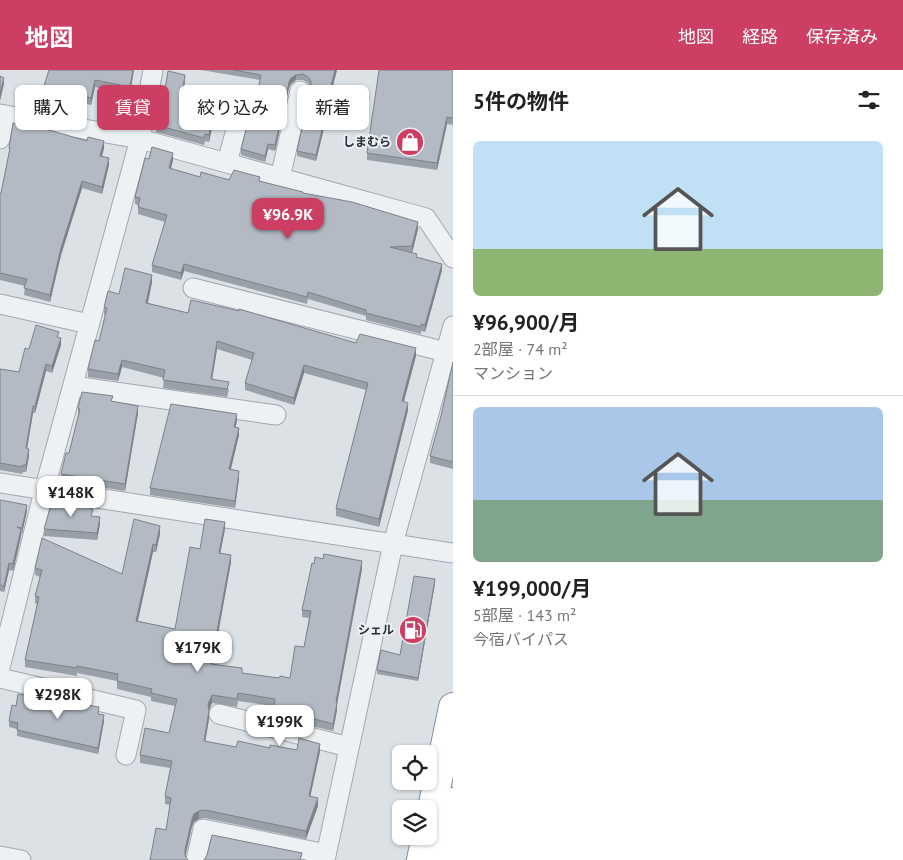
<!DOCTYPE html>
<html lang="ja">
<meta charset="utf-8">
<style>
:root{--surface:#fff;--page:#f2f2f2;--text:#222;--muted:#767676;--line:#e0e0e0;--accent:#cd3f62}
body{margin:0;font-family:"PT Sans","Noto Sans JP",sans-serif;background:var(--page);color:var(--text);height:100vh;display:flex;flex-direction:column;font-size:19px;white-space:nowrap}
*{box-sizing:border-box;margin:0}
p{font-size:16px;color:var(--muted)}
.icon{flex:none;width:28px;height:28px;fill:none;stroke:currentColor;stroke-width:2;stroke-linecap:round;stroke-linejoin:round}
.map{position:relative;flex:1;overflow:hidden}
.panel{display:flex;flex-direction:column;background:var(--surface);width:450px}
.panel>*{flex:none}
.guide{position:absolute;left:15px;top:15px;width:362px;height:45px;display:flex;gap:10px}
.controls{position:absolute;left:392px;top:675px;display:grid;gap:10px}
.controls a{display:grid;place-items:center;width:45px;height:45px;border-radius:8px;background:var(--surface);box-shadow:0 1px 4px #0004;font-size:25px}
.price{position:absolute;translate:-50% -42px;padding:0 11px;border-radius:10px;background:#fff;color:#222;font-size:16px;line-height:32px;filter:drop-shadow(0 1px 2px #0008)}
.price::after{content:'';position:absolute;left:50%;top:30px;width:15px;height:11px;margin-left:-8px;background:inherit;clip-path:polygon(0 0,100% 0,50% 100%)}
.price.on{background:var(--accent);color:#fff}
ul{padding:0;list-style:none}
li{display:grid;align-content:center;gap:10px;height:265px;padding:0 20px}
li+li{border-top:1px solid var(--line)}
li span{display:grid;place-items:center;height:155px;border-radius:8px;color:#555}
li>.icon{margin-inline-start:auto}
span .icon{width:90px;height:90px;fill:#fffc;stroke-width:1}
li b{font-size:21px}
h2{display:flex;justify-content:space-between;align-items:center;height:60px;padding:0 20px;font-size:21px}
.pill{padding:0 18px;border-radius:8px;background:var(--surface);box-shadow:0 1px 4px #0004;font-size:18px;line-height:45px}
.pill.on{background:var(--accent);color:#fff}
header{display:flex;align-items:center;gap:30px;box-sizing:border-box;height:70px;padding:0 25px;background:var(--accent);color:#fff}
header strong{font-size:24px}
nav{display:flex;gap:28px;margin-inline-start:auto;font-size:18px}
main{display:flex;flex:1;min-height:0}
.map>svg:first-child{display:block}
</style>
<header>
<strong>地図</strong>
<nav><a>地図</a><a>経路</a><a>保存済み</a></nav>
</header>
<main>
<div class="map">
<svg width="453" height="790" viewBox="0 0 453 790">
<rect width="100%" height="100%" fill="#dce1e6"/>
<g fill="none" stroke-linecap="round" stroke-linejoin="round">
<defs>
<path id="street" d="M 0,44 L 140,69 L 426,148 L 453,188
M 0,69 L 5,45
M 227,93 L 243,33
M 280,108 L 300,21
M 193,218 L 446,282
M 0,234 L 89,254
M 73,316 L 276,345
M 0,413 L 453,483
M 0,598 L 44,421 L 140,69 L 153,0
M 0,608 L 136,640 L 126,685
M 219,644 L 349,677
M 0,786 L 21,790
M 196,790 L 203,759 L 326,784
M 325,790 L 393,474 L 453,256"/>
<path id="highway" d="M 429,753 L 453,637
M 421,790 L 426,766
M 442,790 L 453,732"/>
</defs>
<use href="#street" stroke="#a2a8b0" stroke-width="21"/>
<use href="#highway" stroke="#83909c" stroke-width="30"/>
<use href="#street" stroke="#eef1f4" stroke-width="19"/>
<use href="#highway" stroke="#fff" stroke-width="28"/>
</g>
<path fill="#9aa0a8" d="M 49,0 L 134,0 L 130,24 L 95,17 L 91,35 L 44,23 L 44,16 Z
M 201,0 L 337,0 L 324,52 L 324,58 L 316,91 L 297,86 L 297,81 L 311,19 L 308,13 L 303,10 L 296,10 L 291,14 L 289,18 L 275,81 L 268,79 L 265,92 L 241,85 L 241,79 L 252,49 L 260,10 Z
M 453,0 L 453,55 L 447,54 L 437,100 L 367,90 L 367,83 Z
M 185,12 L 181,34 L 214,49 L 209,72 L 205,71 L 204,75 L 156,62 L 156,55 L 162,37 Z
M 9,78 L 104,78 L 102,86 L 109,95 L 102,124 L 82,118 L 61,185 L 50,232 L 24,225 L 25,216 L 0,210 L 0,123 L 1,123 L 9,85 Z
M 149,89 L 173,90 L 171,99 L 200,107 L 260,111 L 303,123 L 418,159 L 412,183 L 417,187 L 442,200 L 425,262 L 421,261 L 421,264 L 366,250 L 366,246 L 308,229 L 307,234 L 184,201 L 181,210 L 152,202 L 152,195 L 165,152 L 138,144 L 138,135 L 135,134 L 135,127 Z
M 152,212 L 148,233 L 188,243 L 356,273 L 416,286 L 403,332 L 408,340 L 379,457 L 336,446 L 336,438 L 366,320 L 304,303 L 294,335 L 245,320 L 245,313 L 252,290 L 217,279 L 212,309 L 229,319 L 227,327 L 163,318 L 164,308 L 122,297 L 118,311 L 88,307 L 88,299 L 99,271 L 105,245 L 104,245 L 104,237 L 119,224 Z
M 59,268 L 61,275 L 52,303 L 46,301 L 35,343 L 33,343 L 27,378 L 29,386 L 26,402 L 23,402 L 22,404 L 0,400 L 0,299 L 19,302 L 29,279 Z
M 453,292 L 453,399 L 430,393 L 430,386 L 441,346 Z
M 113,331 L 138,343 L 125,421 L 61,411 L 61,404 L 69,383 L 78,346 L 78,338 Z
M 237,351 L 235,357 L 239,365 L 231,399 L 239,408 L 235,438 L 150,425 L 150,418 Z
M 0,430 L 27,441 L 13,501 L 9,500 L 4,522 L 0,521 Z
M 93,446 L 100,454 L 97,470 L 44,466 L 44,459 Z
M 225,459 L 220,483 L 231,492 L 213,594 L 242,603 L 279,608 L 290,608 L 304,577 L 309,548 L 302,547 L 302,540 L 362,499 L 337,633 L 337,640 L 333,661 L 303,654 L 303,650 L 274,646 L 274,636 L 238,631 L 237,637 L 212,633 L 209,640 L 209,649 L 205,672 L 236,677 L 270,678 L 320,681 L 310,726 L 318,736 L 306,769 L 205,748 L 199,749 L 194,752 L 192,757 L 166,760 L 170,735 L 165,734 L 165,726 L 170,698 L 140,693 L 140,685 L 169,663 L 175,636 L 151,631 L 151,627 L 117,619 L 117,611 L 77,603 L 77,606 L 25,597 L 25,590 L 37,534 L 35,533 L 35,526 L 40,507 L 35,505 L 35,498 L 122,504 L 160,464 L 156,482 L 153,482 L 138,551 L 175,559 L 200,479 Z
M 435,513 L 418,611 L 377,604 L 377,600 L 400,585 Z
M 99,644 L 104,651 L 98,684 L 17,666 L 17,659 L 9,657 L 9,651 Z"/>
<path fill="#7d8288" d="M 133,0 L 134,0 L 130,24 L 130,17 Z
M 335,0 L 337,0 L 322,57 L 322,51 Z
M 185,5 L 185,12 L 180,41 L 180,34 Z
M 296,5 L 296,10 L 291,14 L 289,18 L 275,81 L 275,75 L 289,12 L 291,8 Z
M 4,8 L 4,14 L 0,31 L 0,24 Z
M 95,10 L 95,17 L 91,35 L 91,28 Z
M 214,42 L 214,49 L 209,72 L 209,65 Z
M 447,47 L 447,54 L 437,100 L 437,93 Z
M 324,52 L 324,58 L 316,91 L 316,85 Z
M 104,71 L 104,78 L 100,93 L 100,86 Z
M 268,74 L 268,79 L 265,92 L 265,86 Z
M 173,83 L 173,90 L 169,105 L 169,98 Z
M 109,88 L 109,95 L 102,124 L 102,117 Z
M 82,111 L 82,118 L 61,185 L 50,232 L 50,225 L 61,178 Z
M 418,152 L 418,159 L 412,183 L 412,176 Z
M 184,194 L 184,201 L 181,210 L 181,203 Z
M 442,194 L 442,200 L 425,262 L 425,255 Z
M 152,205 L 152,212 L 146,240 L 146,233 Z
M 61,268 L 61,275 L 52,303 L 52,296 Z
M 217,271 L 217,279 L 211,316 L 211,309 Z
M 416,278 L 416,286 L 402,339 L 402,331 Z
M 122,290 L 122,297 L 118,311 L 118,304 Z
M 46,294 L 46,301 L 35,343 L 35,336 Z
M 304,295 L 304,303 L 294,335 L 294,328 Z
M 408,333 L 408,340 L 379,457 L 379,449 Z
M 33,336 L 33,343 L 26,385 L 26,378 Z
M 138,336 L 138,343 L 125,421 L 125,414 Z
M 237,344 L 237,351 L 234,364 L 234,357 Z
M 239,358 L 239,365 L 229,406 L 229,399 Z
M 29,379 L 29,386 L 26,402 L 26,395 Z
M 239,401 L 239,408 L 235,438 L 235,431 Z
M 27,435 L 27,441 L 22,464 L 22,458 Z
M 100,447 L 100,454 L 97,470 L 97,463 Z
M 225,452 L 225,459 L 219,490 L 219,483 Z
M 160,456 L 160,464 L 156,482 L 156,475 Z
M 21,459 L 21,466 L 13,501 L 13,494 Z
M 153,474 L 153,482 L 136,558 L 136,551 Z
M 231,485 L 231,492 L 211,601 L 211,594 Z
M 362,491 L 362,499 L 336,640 L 336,632 Z
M 9,493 L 9,500 L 4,522 L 4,516 Z
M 435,509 L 435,513 L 418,611 L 418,608 Z
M 212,625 L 212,633 L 208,642 L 208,634 Z
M 337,633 L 337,640 L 333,661 L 333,654 Z
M 209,641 L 209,649 L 204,679 L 204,671 Z
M 104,645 L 104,651 L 98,684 L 98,678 Z
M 320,674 L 320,681 L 309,733 L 309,726 Z
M 318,728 L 318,736 L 306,769 L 306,761 Z
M 199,741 L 199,749 L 194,752 L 192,757 L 185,788 L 185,780 L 192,749 L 194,744 Z"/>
<path fill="#b3bac3" stroke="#7d8288" d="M 49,0 L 133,0 L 130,17 L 95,10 L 91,28 L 44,16 Z
M 234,0 L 335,0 L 322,51 L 324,52 L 316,85 L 297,81 L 311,17 L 311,11 L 308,7 L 303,4 L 296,5 L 291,8 L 289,12 L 275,75 L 268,74 L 265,86 L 241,79 L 249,48 L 252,49 L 261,5 Z
M 379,0 L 453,0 L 453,48 L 447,47 L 437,93 L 367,83 Z
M 168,1 L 185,5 L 180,34 L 214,42 L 209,65 L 205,64 L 204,68 L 156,55 L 159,37 L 162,37 Z
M 0,6 L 4,8 L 0,24 Z
M 13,53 L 49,60 L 87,71 L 88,67 L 104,71 L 100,86 L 109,88 L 102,117 L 82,111 L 61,178 L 50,225 L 24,218 L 27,209 L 0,203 L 0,123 L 1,123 L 10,78 L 9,78 Z
M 152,77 L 173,83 L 169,98 L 200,107 L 201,102 L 229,110 L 234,100 L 260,107 L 259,111 L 303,122 L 303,123 L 352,132 L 418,152 L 412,176 L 390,177 L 417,184 L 416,187 L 442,194 L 425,255 L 421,254 L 421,257 L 366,243 L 366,240 L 308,222 L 307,227 L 184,194 L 181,203 L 152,195 L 167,145 L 138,137 L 140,128 L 135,127 L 145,88 L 149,89 Z
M 125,198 L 152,205 L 146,233 L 188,243 L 191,230 L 239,241 L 239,239 L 356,273 L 360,264 L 416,278 L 402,331 L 408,333 L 379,449 L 336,438 L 368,313 L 304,295 L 294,328 L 245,313 L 254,283 L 217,271 L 211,309 L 229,312 L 227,319 L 163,310 L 165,300 L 122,290 L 118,304 L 88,299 L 95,270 L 99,271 L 107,238 L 104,237 L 108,221 L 119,224 Z
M 36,255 L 59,262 L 57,267 L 61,268 L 52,296 L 46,294 L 35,336 L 33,336 L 26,378 L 29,379 L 26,395 L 23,395 L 22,397 L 0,393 L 0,299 L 19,302 L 25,278 L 29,279 Z
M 453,292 L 453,392 L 430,386 L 441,346 Z
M 82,322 L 113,326 L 111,331 L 138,336 L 125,414 L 61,404 L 66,383 L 69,383 L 80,339 L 78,338 Z
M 171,334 L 237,344 L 234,357 L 239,358 L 229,399 L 239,401 L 235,431 L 150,418 Z
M 53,428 L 93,439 L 91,446 L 100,447 L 97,463 L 44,459 Z
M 0,430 L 27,435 L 22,458 L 17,457 L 21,459 L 13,494 L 9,493 L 4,516 L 0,515 Z
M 134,449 L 160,456 L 156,475 L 153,474 L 136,551 L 175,559 L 190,477 L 200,479 L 205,449 L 225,452 L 219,483 L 231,485 L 211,594 L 242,598 L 242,603 L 279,608 L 280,606 L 290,608 L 295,576 L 304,577 L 311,541 L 302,540 L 312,493 L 314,494 L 315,487 L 323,489 L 324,484 L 362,491 L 336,632 L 337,633 L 333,654 L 303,646 L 303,643 L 274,638 L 275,629 L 238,623 L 237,629 L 212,625 L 208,634 L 209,641 L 204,671 L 236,677 L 238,671 L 270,678 L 270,675 L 297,680 L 299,668 L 320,674 L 309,726 L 318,728 L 306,761 L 205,740 L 199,741 L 194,744 L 192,749 L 185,780 L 185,786 L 188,790 L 150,790 L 156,758 L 166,760 L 171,728 L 165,726 L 172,691 L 140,685 L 145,658 L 169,663 L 177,629 L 151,623 L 152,619 L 117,611 L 118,604 L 77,596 L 77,598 L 25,590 L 39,527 L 35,526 L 42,500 L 35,498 L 42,468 L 122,504 Z
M 414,506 L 435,509 L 418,608 L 377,600 L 381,580 L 400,585 Z
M 18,624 L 81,637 L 81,634 L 99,637 L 98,644 L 104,645 L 98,678 L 17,660 L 18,653 L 9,651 L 12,635 L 16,636 Z
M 212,765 L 302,783 L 300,790 L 204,790 L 207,785 Z"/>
<defs>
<symbol id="shop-disc" viewBox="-11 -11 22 22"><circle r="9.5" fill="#cd3f62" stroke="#ebeff4"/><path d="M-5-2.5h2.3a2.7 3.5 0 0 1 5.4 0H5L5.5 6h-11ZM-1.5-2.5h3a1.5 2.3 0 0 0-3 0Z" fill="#fff"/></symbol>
<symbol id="fuel-disc" viewBox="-11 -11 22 22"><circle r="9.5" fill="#cd3f62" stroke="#ebeff4"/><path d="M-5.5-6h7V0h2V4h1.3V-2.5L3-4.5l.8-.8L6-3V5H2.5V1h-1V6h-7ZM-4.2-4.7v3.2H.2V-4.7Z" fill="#fff"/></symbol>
</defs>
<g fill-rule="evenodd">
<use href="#shop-disc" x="394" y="56" width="32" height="32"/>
<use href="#fuel-disc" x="397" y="544" width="32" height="32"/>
</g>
<g text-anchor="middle" stroke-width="4" stroke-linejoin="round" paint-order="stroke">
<g font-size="12" font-weight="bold" fill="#26303c" stroke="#ebeff4" text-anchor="end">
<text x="391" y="76">しまむら</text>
<text x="394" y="564">シェル</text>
</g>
</g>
</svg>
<div class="controls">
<a><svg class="icon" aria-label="locate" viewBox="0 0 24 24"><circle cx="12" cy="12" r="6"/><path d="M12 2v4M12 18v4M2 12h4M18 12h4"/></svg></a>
<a><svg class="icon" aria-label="layers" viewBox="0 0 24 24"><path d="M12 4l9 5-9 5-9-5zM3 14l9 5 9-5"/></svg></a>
</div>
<b class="price on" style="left:288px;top:170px">¥96.9K</b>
<b class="price" style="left:71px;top:448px">¥148K</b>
<b class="price" style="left:198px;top:603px">¥179K</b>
<b class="price" style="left:58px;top:650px">¥298K</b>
<b class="price" style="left:280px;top:677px">¥199K</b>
<div class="guide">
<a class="pill">購入</a>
<a class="pill on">賃貸</a>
<a class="pill">絞り込み</a>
<a class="pill">新着</a>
</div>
</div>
<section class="panel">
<h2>5件の物件<svg class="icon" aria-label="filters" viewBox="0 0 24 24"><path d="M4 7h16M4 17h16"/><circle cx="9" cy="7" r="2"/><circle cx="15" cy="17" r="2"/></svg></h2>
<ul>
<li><span style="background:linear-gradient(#bfe0f5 70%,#8fb573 0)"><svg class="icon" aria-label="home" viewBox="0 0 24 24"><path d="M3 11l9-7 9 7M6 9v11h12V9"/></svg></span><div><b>¥96,900/月</b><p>2部屋 · 74 m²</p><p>マンション</p></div></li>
<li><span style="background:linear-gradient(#a9c7e8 60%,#7fa58c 0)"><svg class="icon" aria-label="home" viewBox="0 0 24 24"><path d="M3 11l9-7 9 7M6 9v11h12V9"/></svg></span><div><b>¥199,000/月</b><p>5部屋 · 143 m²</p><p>今宿バイパス</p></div></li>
</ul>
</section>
</main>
